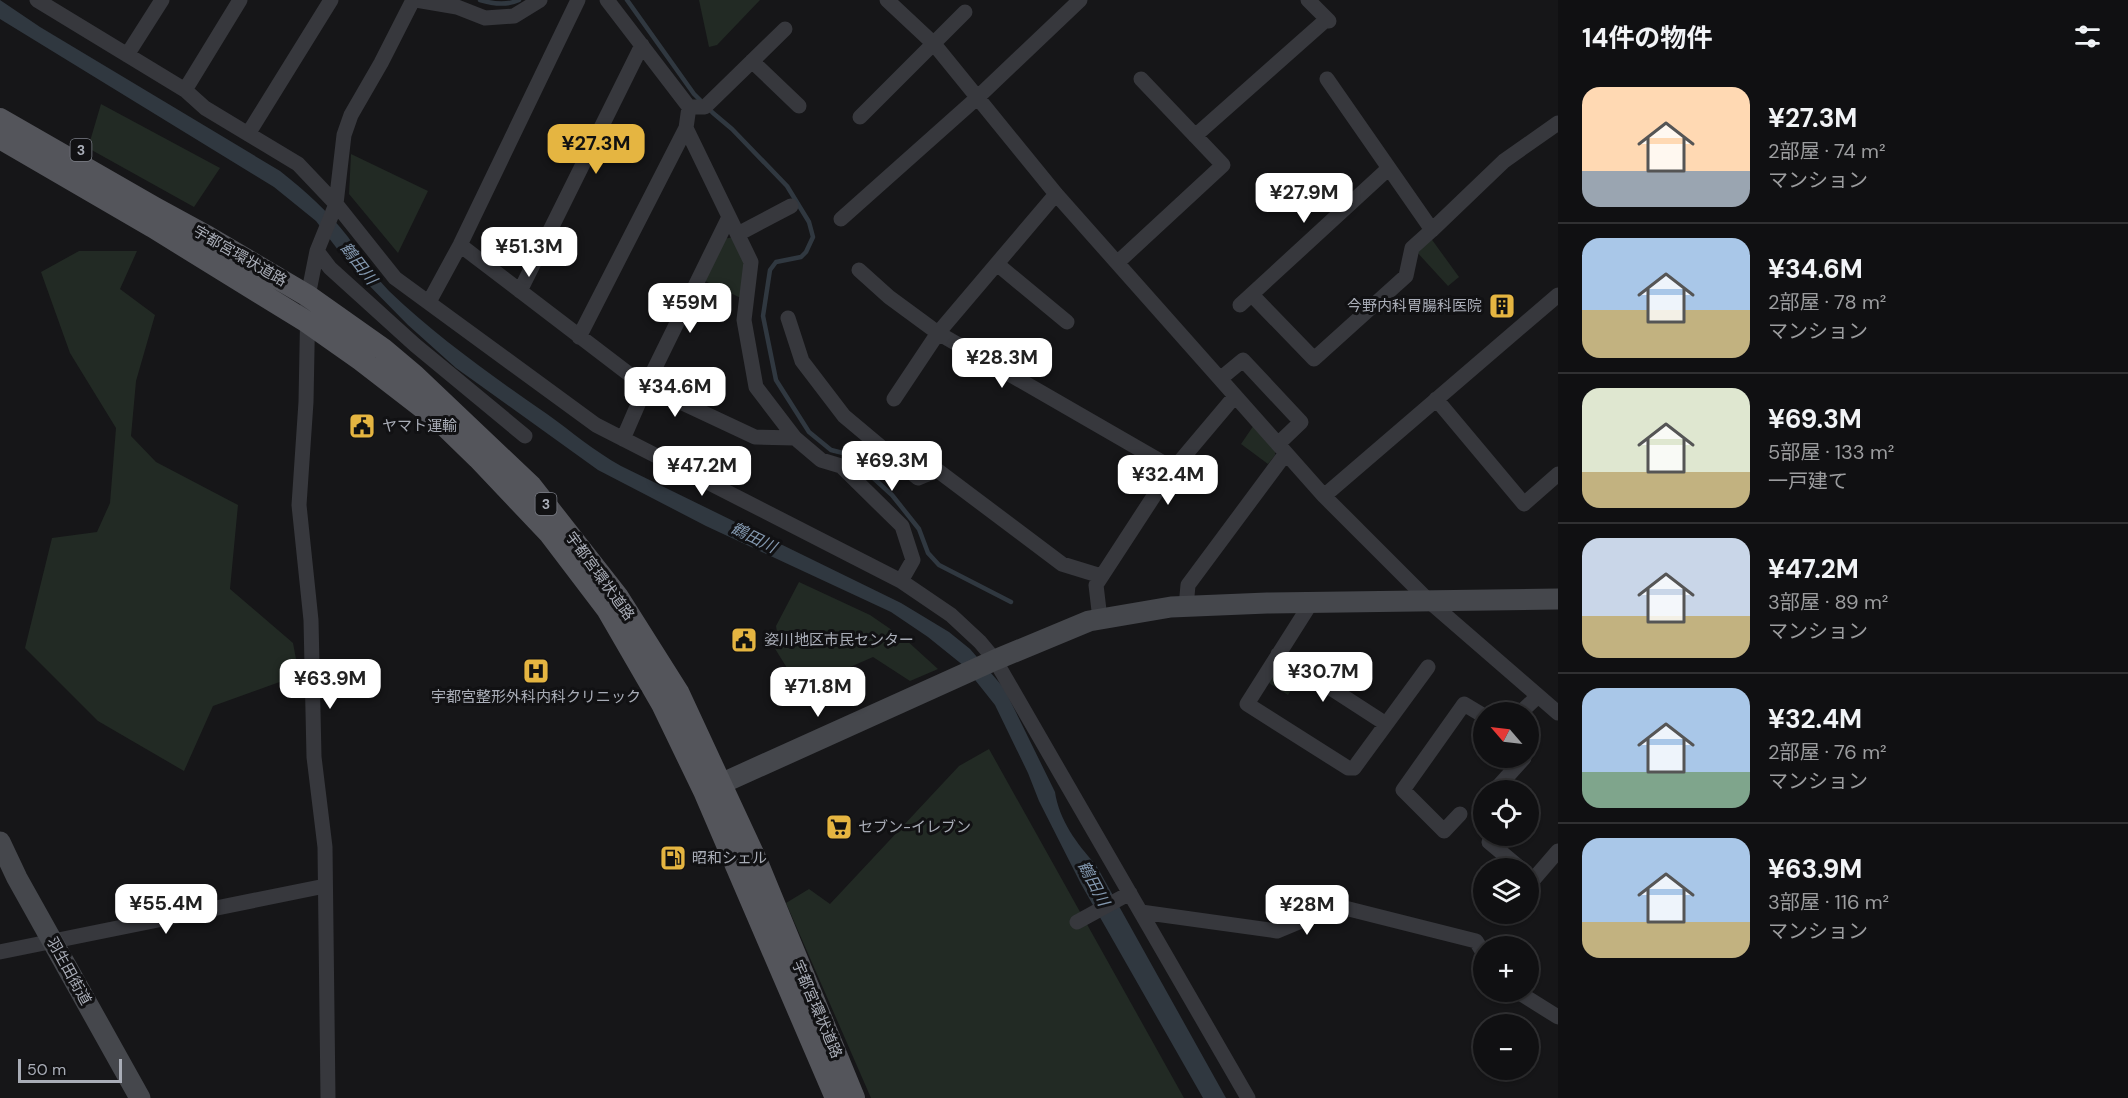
<!DOCTYPE html>
<html lang="ja">
<meta charset="utf-8">
<style>
:root{--surface:#101012;--page:#19191b;--text:#f1f3f6;--muted:#9c9d9f;--line:#303032;--accent:#e5b541}
body{margin:0;font-family:"DM Sans","Noto Sans JP",sans-serif;background:var(--page);color:var(--text);height:100vh;display:flex;flex-direction:column;font-size:22px;white-space:nowrap}
*{box-sizing:border-box;margin:0}
p{font-size:20px;color:var(--muted)}
.icon{flex:none;width:33px;height:33px;fill:none;stroke:currentColor;stroke-width:2;stroke-linecap:round;stroke-linejoin:round}
.map{position:relative;flex:1;overflow:hidden}
.sheet{display:flex;flex-direction:column;background:var(--surface);width:570px}
.sheet>*{flex:none}
.needle{width:39px;rotate:298deg}
.tools{position:absolute;left:1473px;top:702px;display:grid;gap:12px}
.tools a{display:grid;place-items:center;width:66px;height:66px;border-radius:50%;background:var(--surface);box-shadow:0 2px 4px #0004,0 0 0 2px var(--line);font-size:30px}
.scale{position:absolute;left:18px;bottom:15px;width:104px;box-sizing:border-box;padding-left:6px;border:3px solid #a9adb7;border-top:0;font-size:16px;line-height:21px;white-space:nowrap;color:#a9adb7;-webkit-text-stroke:4px #111113;paint-order:stroke}
.price{position:absolute;translate:-50% -51px;padding:0 14px;border-radius:12px;background:#fff;color:#222;font-size:20px;line-height:39px;filter:drop-shadow(0 2px 3px #0008)}
.price::after{content:'';position:absolute;left:50%;top:36px;width:18px;height:14px;margin-left:-9px;background:inherit;clip-path:polygon(0 0,100% 0,50% 100%)}
.price.active{background:var(--accent);color:#111}
ul{padding:0;list-style:none}
li{display:flex;align-items:center;gap:18px;height:150px;padding:0 24px}
li+li{border-top:2px solid var(--line)}
li span{display:grid;place-items:center;flex:none;width:168px;height:120px;border-radius:18px;color:#555}
li>.icon{margin-inline-start:auto}
span .icon{width:72px;height:72px;fill:#fffc;stroke-width:1}
li b{font-size:26px}
h2{display:flex;justify-content:space-between;align-items:center;height:72px;padding:0 24px;font-size:26px}
main{display:flex;flex:1;min-height:0}
.map>svg:first-child{display:block}
</style>
<main>
<div class="map">
<svg width="1558" height="1098" viewBox="0 0 1558 1098">
<rect width="100%" height="100%" fill="#161618"/>
<path fill="#222a24" d="M 699,0 L 760,0 L 717,45 L 709,47 Z
M 101,104 L 220,168 L 194,207 L 88,148 Z
M 351,154 L 428,191 L 398,253 L 349,194 Z
M 734,237 L 749,264 L 745,300 L 703,280 L 723,239 Z
M 1430,237 L 1459,277 L 1448,286 L 1415,250 Z
M 79,251 L 137,251 L 120,289 L 155,315 L 136,381 L 131,436 L 156,462 L 238,505 L 230,589 L 293,643 L 299,675 L 213,706 L 184,771 L 98,721 L 25,648 L 52,538 L 97,532 L 110,503 L 116,428 L 70,353 L 41,272 Z
M 1254,425 L 1275,447 L 1275,455 L 1268,464 L 1241,444 Z
M 799,582 L 870,615 L 905,639 L 938,669 L 910,681 L 873,657 L 800,689 L 774,647 L 778,638 L 776,626 Z
M 1284,669 L 1299,677 L 1288,695 L 1269,683 L 1275,671 Z
M 989,749 L 1184,1098 L 871,1098 L 786,903 L 809,889 L 830,904 L 959,766 Z"/>
<path fill="#303840" d="M 0,0 L 40,27 L 280,171 C 305,191 328,211 348,237 C 361,255 373,275 389,291 C 437,337 492,376 547,414 C 572,432 594,451 621,466 L 901,603 L 949,632 L 970,649 L 1004,688 L 1055,792 C 1059,820 1077,844 1096,865 L 1226,1098 L 1203,1098 L 1081,884 L 1039,801 L 1028,773 L 995,705 L 964,666 L 928,637 L 891,612 L 706,526 L 598,470 L 456,368 L 408,325 L 351,267 L 316,221 L 274,187 L 0,19 Z"/>
<g fill="none" stroke-linecap="round" stroke-linejoin="round">
<path stroke="#303840" stroke-width="4.5" d="M 480,0 C 493,4 506,6 519,0
M 627,0 L 694,94 L 713,113 L 732,129 L 787,186 L 809,222 L 813,237 L 806,252 L 801,257 L 776,262 L 770,270 L 763,316 L 776,380 L 809,432 L 831,450 L 847,454 L 892,495 L 919,529 L 928,553 L 939,565 L 1011,602"/>
<path stroke="#37383d" stroke-width="15" d="M 37,0 L 185,90 L 205,108 L 298,164 L 336,204 L 395,278 L 596,425 L 901,581 L 951,615 L 980,642 L 995,660 L 1248,1098
M 416,0 L 457,7 L 485,18 L 514,16 L 540,0
M 887,0 L 934,44 L 1056,194 L 1324,496 L 1430,602 L 1558,713
M 1308,0 L 1329,21
M 127,55 L 162,0
M 752,61 L 799,106
M 1327,79 L 1432,230 L 1504,161 L 1558,123
M 185,90 L 240,0
M 689,107 L 705,107 L 785,29
M 860,117 L 965,12
M 686,128 L 751,262 L 744,320 L 756,387 L 795,438 L 821,460 L 841,466 L 902,526 L 913,560 L 901,581
M 248,134 L 331,0
M 1195,136 L 1327,19
M 841,219 L 978,97 L 1080,0
M 738,234 L 791,206
M 460,245 L 642,384 L 755,437 L 795,438
M 317,251 L 330,268 L 415,345 L 525,436
M 1117,263 L 1223,165 L 1141,79
M 997,264 L 1067,322
M 859,270 L 889,297 L 938,333 L 1174,469
M 520,291 L 642,45
M 1252,295 L 1314,359 L 1406,276 L 1412,248 L 1432,230
M 429,302 L 460,245 L 578,0
M 1240,305 L 1389,168
M 788,318 L 802,361 L 844,416 L 918,478 L 937,470 L 1062,564 L 1101,576
M 579,337 L 686,128 L 689,107 L 607,0
M 1220,379 L 1243,360 L 1301,422 L 1278,444
M 894,399 L 938,333 L 1056,194
M 1436,399 L 1524,504 L 1558,474
M 623,439 L 646,386 L 729,217
M 1324,496 L 1558,295
M 1311,603 L 1247,704 L 1348,768 L 1354,768 L 1428,667
M 1186,607 L 1188,585 L 1286,453
M 1100,619 L 1096,585 L 1165,479 L 1235,396
M 1278,654 L 1386,724
M 1521,712 L 1538,696
M 1495,790 L 1524,758
M 1460,814 L 1444,831 L 1403,790 L 1464,704 L 1484,716
M 1489,842 L 1520,868
M 1528,876 L 1533,880 L 1558,851
M 1141,912 L 1277,931 L 1337,906 L 1476,941 L 1484,954
M 1077,922 L 1130,893
M 0,952 L 325,886
M 1518,992 L 1558,1017
M 328,1098 L 325,847 L 314,757 L 311,620 L 299,505 L 306,402 L 308,296 L 317,251 L 336,204 L 344,135 L 351,115 L 381,63 L 413,0"/>
<path stroke="#45474c" stroke-width="21" d="M 705,791 L 995,660 L 1089,621 L 1171,607 L 1267,603 L 1558,599
M 0,842 L 17,878 L 140,1098"/>
<path stroke="#54555b" stroke-width="22" d="M 0,119 L 155,208 L 208,237 L 308,296 L 383,349 L 415,376 L 531,486 L 618,597 L 678,692 L 757,862 L 854,1098
M 0,138 L 153,227 L 307,322 L 361,360 L 440,421 L 478,458 L 550,534 L 607,609 L 662,704 L 704,791 L 836,1098"/>
</g>
<defs>
<symbol id="building-square" viewBox="-11 -11 22 22"><rect x="-9" y="-9" width="18" height="18" rx="4" fill="#e5b541" stroke="#111113"/><path d="M-4-6H4V6H1V3H-1V6H-4ZM-2.5-4.3h1.7v1.8h-1.7ZM.8-4.3h1.7v1.8H.8ZM-2.5-1h1.7V.8h-1.7ZM.8-1h1.7V.8H.8Z" fill="#111"/></symbol>
<symbol id="civic-square" viewBox="-11 -11 22 22"><rect x="-9" y="-9" width="18" height="18" rx="4" fill="#e5b541" stroke="#111113"/><path d="M-.6-6.5H3V-4.5H.6V-3L4-1V1h2V6H-6V1h2V-1L-.6-3ZM-1.2 2.5V6h2.4V2.5Z" fill="#111"/></symbol>
<symbol id="hospital-square" viewBox="-11 -11 22 22"><rect x="-9" y="-9" width="18" height="18" rx="4" fill="#e5b541" stroke="#111113"/><path d="M-5-5h3v3.5h4V-5h3V5h-3V1.5h-4V5h-3Z" fill="#111"/></symbol>
<symbol id="supermarket-square" viewBox="-11 -11 22 22"><rect x="-9" y="-9" width="18" height="18" rx="4" fill="#e5b541" stroke="#111113"/><path d="M-6-5.5h2.5l.6 2H6L4.5 2H-2.5L-4.4-4H-6ZM-1.5 3.2a1.3 1.3 0 1 0 .1 0ZM3 3.2a1.3 1.3 0 1 0 .1 0Z" fill="#111"/></symbol>
<symbol id="fuel-square" viewBox="-11 -11 22 22"><rect x="-9" y="-9" width="18" height="18" rx="4" fill="#e5b541" stroke="#111113"/><path d="M-5.5-6h7V0h2V4h1.3V-2.5L3-4.5l.8-.8L6-3V5H2.5V1h-1V6h-7ZM-4.2-4.7v3.2H.2V-4.7Z" fill="#111"/></symbol>
</defs>
<g fill-rule="evenodd">
<use href="#building-square" x="1487" y="291" width="30" height="30"/>
<use href="#civic-square" x="347" y="411" width="30" height="30"/>
<use href="#civic-square" x="729" y="625" width="30" height="30"/>
<use href="#hospital-square" x="521" y="656" width="30" height="30"/>
<use href="#supermarket-square" x="824" y="812" width="30" height="30"/>
<use href="#fuel-square" x="658" y="843" width="30" height="30"/>
</g>
<g text-anchor="middle" stroke-width="6" stroke-linejoin="round" paint-order="stroke">
<g fill="#111113" stroke="#7b7e86" stroke-width="1.5">
<rect x="70.5" y="139" width="21" height="22" rx="4.5"/>
<rect x="535.5" y="493" width="21" height="22" rx="4.5"/>
</g>
<g font-size="14" font-weight="bold" fill="#a9adb7">
<text x="81" y="155">3</text>
<text x="546" y="509">3</text>
</g>
<g font-size="15" fill="#a9adb7" stroke="#111113">
<text transform="translate(240 256) rotate(30)" y="5">宇都宮環状道路</text>
<text transform="translate(600 576) rotate(54)" y="5">宇都宮環状道路</text>
<text transform="translate(69 971) rotate(61)" y="5">羽生田街道</text>
<text transform="translate(817 1009) rotate(67)" y="5">宇都宮環状道路</text>
</g>
<g font-size="15" fill="#a9adb7" stroke="#111113" text-anchor="start">
<text x="1482" y="311" text-anchor="end">今野内科胃腸科医院</text>
<text x="382" y="431">ヤマト運輸</text>
<text x="764" y="645">姿川地区市民センター</text>
<text x="536" y="702" text-anchor="middle">宇都宮整形外科内科クリニック</text>
<text x="858" y="832">セブン-イレブン</text>
<text x="692" y="863">昭和シェル</text>
</g>
<g font-size="16" font-style="italic" fill="#8398af" stroke="#111113">
<text transform="translate(359 263) rotate(52)" y="6">鶴田川</text>
<text transform="translate(754 537) rotate(26)" y="6">鶴田川</text>
<text transform="translate(1094 883) rotate(62)" y="6">鶴田川</text>
</g>
</g>
</svg>
<div class="tools">
<a><svg class="needle" viewBox="-14 -14 28 28"><path d="M0-13l5 13h-10z" fill="#e53935"/><path d="M0 13l5-13h-10z" fill="#9c9d9f"/></svg></a>
<a><svg class="icon" aria-label="locate" viewBox="0 0 24 24"><circle cx="12" cy="12" r="6"/><path d="M12 2v4M12 18v4M2 12h4M18 12h4"/></svg></a>
<a><svg class="icon" aria-label="layers" viewBox="0 0 24 24"><path d="M12 4l9 5-9 5-9-5zM3 14l9 5 9-5"/></svg></a>
<a>+</a>
<a>−</a>
</div>
<div class="scale">50 m</div>
<b class="price active" style="left:596px;top:175px">¥27.3M</b>
<b class="price" style="left:1304px;top:224px">¥27.9M</b>
<b class="price" style="left:529px;top:278px">¥51.3M</b>
<b class="price" style="left:690px;top:334px">¥59M</b>
<b class="price" style="left:1002px;top:389px">¥28.3M</b>
<b class="price" style="left:675px;top:418px">¥34.6M</b>
<b class="price" style="left:892px;top:492px">¥69.3M</b>
<b class="price" style="left:702px;top:497px">¥47.2M</b>
<b class="price" style="left:1168px;top:506px">¥32.4M</b>
<b class="price" style="left:1323px;top:703px">¥30.7M</b>
<b class="price" style="left:330px;top:710px">¥63.9M</b>
<b class="price" style="left:818px;top:718px">¥71.8M</b>
<b class="price" style="left:166px;top:935px">¥55.4M</b>
<b class="price" style="left:1307px;top:936px">¥28M</b>
</div>
<section class="sheet">
<h2>14件の物件<svg class="icon" aria-label="filters" viewBox="0 0 24 24"><path d="M4 7h16M4 17h16"/><circle cx="9" cy="7" r="2"/><circle cx="15" cy="17" r="2"/></svg></h2>
<ul>
<li><span style="background:linear-gradient(#ffd9b3 70%,#9aa5b1 0)"><svg class="icon" aria-label="home" viewBox="0 0 24 24"><path d="M3 11l9-7 9 7M6 9v11h12V9"/></svg></span><div><b>¥27.3M</b><p>2部屋 · 74 m²</p><p>マンション</p></div></li>
<li><span style="background:linear-gradient(#a9c7e8 60%,#c2b280 0)"><svg class="icon" aria-label="home" viewBox="0 0 24 24"><path d="M3 11l9-7 9 7M6 9v11h12V9"/></svg></span><div><b>¥34.6M</b><p>2部屋 · 78 m²</p><p>マンション</p></div></li>
<li><span style="background:linear-gradient(#dfe7d0 70%,#c2b280 0)"><svg class="icon" aria-label="home" viewBox="0 0 24 24"><path d="M3 11l9-7 9 7M6 9v11h12V9"/></svg></span><div><b>¥69.3M</b><p>5部屋 · 133 m²</p><p>一戸建て</p></div></li>
<li><span style="background:linear-gradient(#c9d6e8 65%,#c2b280 0)"><svg class="icon" aria-label="home" viewBox="0 0 24 24"><path d="M3 11l9-7 9 7M6 9v11h12V9"/></svg></span><div><b>¥47.2M</b><p>3部屋 · 89 m²</p><p>マンション</p></div></li>
<li><span style="background:linear-gradient(#a9c7e8 70%,#7fa58c 0)"><svg class="icon" aria-label="home" viewBox="0 0 24 24"><path d="M3 11l9-7 9 7M6 9v11h12V9"/></svg></span><div><b>¥32.4M</b><p>2部屋 · 76 m²</p><p>マンション</p></div></li>
<li><span style="background:linear-gradient(#a9c7e8 70%,#c2b280 0)"><svg class="icon" aria-label="home" viewBox="0 0 24 24"><path d="M3 11l9-7 9 7M6 9v11h12V9"/></svg></span><div><b>¥63.9M</b><p>3部屋 · 116 m²</p><p>マンション</p></div></li>
</ul>
</section>
</main>
